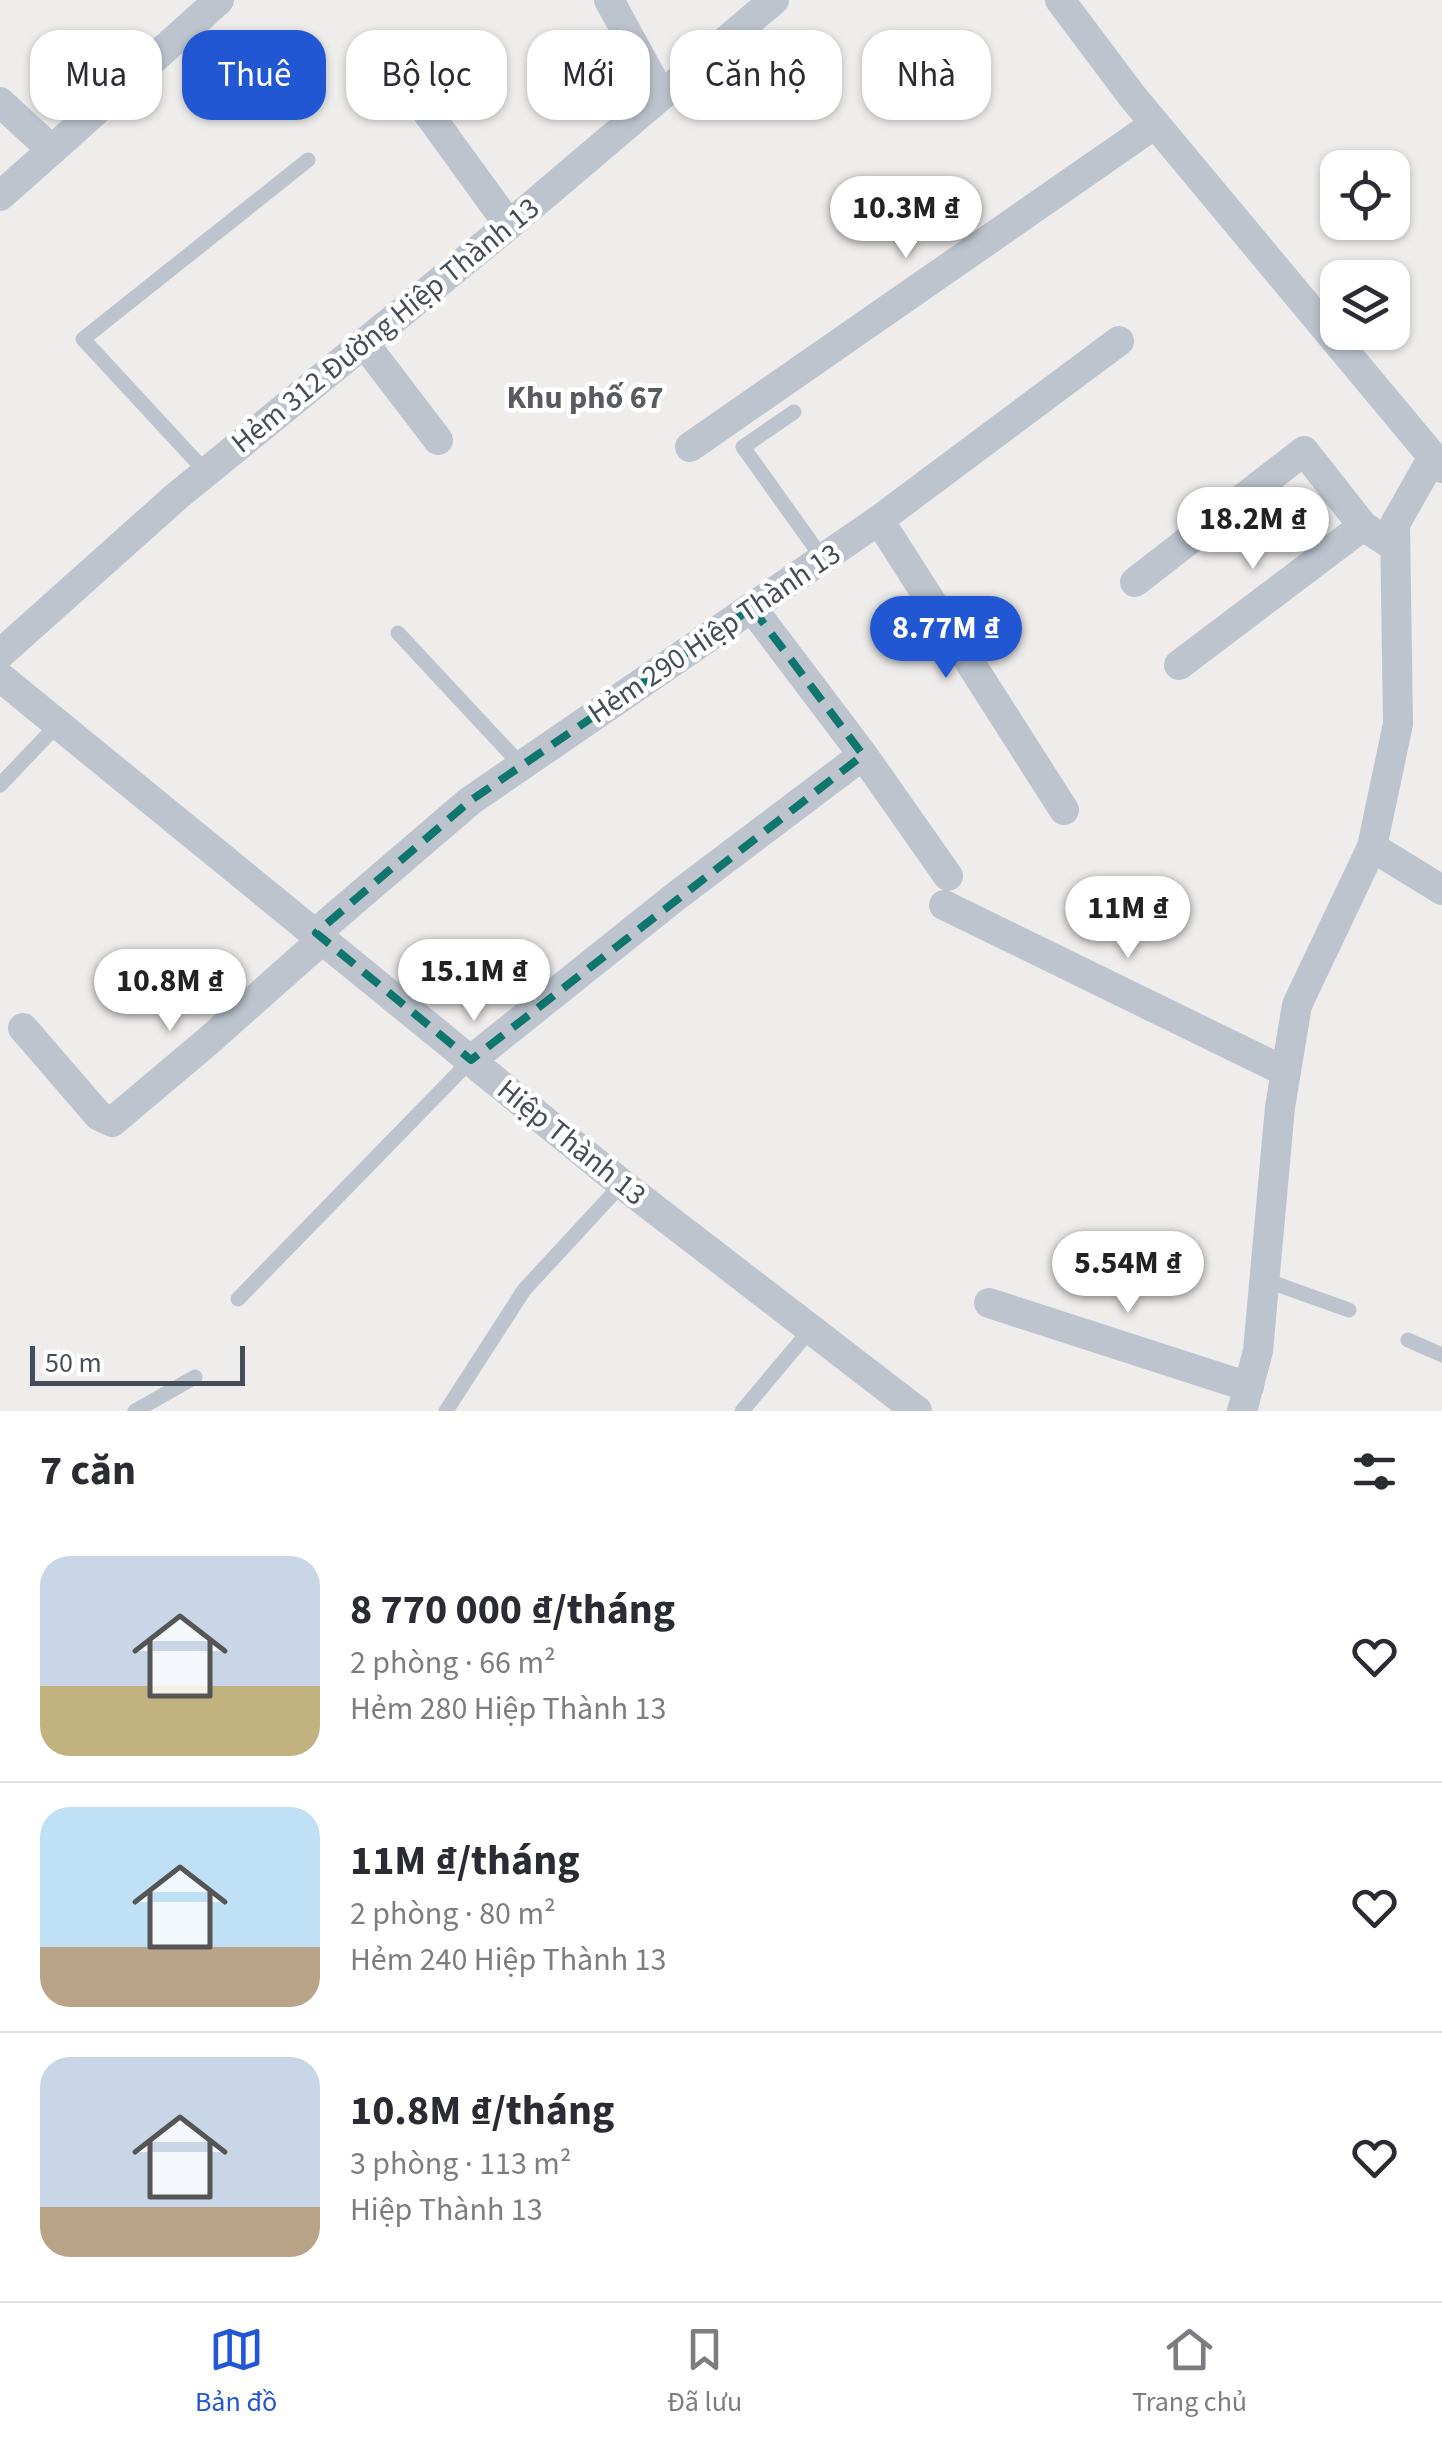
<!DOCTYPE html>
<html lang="vi">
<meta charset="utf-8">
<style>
:root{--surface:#fff;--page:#f7f7f7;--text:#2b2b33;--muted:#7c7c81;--line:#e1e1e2;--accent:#2257d3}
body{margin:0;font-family:"Source Sans 3",sans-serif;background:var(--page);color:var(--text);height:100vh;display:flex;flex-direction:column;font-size:38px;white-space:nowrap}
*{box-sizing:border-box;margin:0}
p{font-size:32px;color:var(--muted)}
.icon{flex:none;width:55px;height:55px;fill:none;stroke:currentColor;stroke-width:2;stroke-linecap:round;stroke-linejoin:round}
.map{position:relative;height:1411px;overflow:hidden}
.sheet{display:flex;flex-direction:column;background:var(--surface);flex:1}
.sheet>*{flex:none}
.guide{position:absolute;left:30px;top:30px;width:1382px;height:90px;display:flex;gap:20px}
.fabs{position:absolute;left:1320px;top:150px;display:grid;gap:20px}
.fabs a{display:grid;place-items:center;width:90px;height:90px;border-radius:20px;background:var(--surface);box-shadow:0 2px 8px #0004;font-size:50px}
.scale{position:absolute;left:30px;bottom:25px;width:215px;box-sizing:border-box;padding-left:10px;border:5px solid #454d58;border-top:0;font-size:28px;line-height:35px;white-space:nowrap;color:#454d58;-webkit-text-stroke:8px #fff;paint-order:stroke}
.price{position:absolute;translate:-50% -85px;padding:0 22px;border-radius:35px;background:#fff;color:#222;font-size:32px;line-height:65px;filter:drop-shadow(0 2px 5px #0008)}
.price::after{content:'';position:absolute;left:50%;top:60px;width:30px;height:22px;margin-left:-15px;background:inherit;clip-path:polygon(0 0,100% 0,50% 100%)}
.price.selected{background:var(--accent);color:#fff}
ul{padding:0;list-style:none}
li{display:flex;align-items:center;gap:30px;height:250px;padding:0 40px}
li+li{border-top:2px solid var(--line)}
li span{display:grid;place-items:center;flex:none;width:280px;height:200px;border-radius:30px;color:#555}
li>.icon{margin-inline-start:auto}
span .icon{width:120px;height:120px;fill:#fffc;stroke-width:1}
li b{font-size:42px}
h2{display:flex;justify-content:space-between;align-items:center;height:120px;padding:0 40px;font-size:42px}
.pill{padding:0 35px;border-radius:30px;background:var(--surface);box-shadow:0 2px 8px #0004;font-size:35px;line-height:90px}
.pill.selected{background:var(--accent);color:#fff}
.menu{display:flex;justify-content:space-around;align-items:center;height:140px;border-top:2px solid var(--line);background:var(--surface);font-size:28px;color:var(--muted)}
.menu a{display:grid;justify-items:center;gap:5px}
.menu .selected{color:var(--accent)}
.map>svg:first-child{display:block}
</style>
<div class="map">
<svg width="1442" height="1411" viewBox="0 0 1442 1411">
<rect width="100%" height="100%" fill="#efecec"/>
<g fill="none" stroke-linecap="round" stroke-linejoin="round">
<path stroke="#bdc4ce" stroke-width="15" d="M 794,412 L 743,447 L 823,559
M 206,472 L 83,339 L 308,160
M 398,633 L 521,765
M 0,785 L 58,724
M 1265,1280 L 1349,1310
M 238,1299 L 471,1060
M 1408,1340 L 1442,1355
M 135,1411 L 195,1377
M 446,1411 L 524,1290 L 622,1184
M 742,1411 L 811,1329"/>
<path stroke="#bdc4ce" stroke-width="30" d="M 609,0 L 661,95
M 1060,0 L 1132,96 L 1442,468
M 385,54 L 509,225
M 0,102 L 52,150 L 219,0
M 0,196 L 52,150
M 364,343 L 438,440
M 690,447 L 1155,124
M 879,520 L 1064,810
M 1135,582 L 1304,451 L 1363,526 L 1395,547
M 752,608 L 863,755 L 948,876
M 0,654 L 177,496 L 509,225 L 774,0
M 1179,665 L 1363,526
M 0,677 L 622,1184 L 917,1411
M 1372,847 L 1442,890
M 944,905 L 1286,1072
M 316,933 L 470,801 L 879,520 L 1119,341
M 23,1028 L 99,1116 L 112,1122 L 207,1042 L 323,939
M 471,1060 L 675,897 L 863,755
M 989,1303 L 1249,1387
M 1242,1411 L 1258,1351 L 1280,1107 L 1297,1005 L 1372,847 L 1398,724 L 1395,524 L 1433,457"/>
</g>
<path fill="none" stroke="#0f766e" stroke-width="8" stroke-dasharray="20 12" stroke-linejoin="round" d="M 752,608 L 863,755 L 471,1060 L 316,933 L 470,801 Z"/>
<g text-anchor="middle" stroke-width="9" stroke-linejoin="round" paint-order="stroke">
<g font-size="30" fill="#454d58" stroke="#fff">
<text transform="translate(385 325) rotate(-39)" y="10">Hẻm 312 Đường Hiệp Thành 13</text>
<text transform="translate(714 633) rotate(-34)" y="10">Hẻm 290 Hiệp Thành 13</text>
<text transform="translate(572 1142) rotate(39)" y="10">Hiệp Thành 13</text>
</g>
<g font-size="32" font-weight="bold" fill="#595b60" stroke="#fff">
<text x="585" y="408">Khu phố 67</text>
</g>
</g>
</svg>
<div class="fabs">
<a><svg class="icon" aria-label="locate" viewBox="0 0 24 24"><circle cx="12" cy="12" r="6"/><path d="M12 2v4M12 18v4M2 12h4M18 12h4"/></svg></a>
<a><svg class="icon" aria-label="layers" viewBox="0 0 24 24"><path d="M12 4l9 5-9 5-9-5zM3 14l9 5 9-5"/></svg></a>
</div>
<div class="scale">50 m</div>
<b class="price" style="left:906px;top:261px">10.3M ₫</b>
<b class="price" style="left:1253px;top:572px">18.2M ₫</b>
<b class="price selected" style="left:946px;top:681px">8.77M ₫</b>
<b class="price" style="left:1128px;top:961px">11M ₫</b>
<b class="price" style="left:474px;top:1024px">15.1M ₫</b>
<b class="price" style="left:170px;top:1034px">10.8M ₫</b>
<b class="price" style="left:1128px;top:1316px">5.54M ₫</b>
<div class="guide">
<a class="pill">Mua</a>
<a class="pill selected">Thuê</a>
<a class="pill">Bộ lọc</a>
<a class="pill">Mới</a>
<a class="pill">Căn hộ</a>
<a class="pill">Nhà</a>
</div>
</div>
<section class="sheet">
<h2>7 căn<svg class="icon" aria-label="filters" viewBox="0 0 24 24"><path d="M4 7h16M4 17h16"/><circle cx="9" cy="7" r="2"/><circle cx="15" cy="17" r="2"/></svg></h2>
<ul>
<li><span style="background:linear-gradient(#c9d6e8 65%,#c2b280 0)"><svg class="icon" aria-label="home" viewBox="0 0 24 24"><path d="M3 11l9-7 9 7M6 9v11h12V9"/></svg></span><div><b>8 770 000 ₫/tháng</b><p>2 phòng · 66 m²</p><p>Hẻm 280 Hiệp Thành 13</p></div><svg class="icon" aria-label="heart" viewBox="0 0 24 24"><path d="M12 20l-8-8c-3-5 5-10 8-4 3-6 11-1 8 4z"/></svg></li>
<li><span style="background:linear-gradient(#bfe0f5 70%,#b9a48a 0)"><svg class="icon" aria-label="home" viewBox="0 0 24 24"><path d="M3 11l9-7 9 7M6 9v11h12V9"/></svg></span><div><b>11M ₫/tháng</b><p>2 phòng · 80 m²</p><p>Hẻm 240 Hiệp Thành 13</p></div><svg class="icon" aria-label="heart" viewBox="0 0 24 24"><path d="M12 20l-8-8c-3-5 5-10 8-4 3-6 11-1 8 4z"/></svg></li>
<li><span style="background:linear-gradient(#c9d6e8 75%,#b9a48a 0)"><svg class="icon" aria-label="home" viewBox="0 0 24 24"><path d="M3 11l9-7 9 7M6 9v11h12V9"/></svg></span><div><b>10.8M ₫/tháng</b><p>3 phòng · 113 m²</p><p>Hiệp Thành 13</p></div><svg class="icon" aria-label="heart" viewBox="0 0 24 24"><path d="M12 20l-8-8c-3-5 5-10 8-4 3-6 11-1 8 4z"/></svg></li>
</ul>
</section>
<nav class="menu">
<a class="selected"><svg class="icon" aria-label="map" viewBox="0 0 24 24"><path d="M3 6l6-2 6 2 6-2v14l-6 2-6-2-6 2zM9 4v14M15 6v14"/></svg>Bản đồ</a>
<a><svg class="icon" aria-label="saved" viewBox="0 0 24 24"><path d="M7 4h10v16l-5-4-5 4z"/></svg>Đã lưu</a>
<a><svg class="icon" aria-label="home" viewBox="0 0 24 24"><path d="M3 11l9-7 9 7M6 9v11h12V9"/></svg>Trang chủ</a>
</nav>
